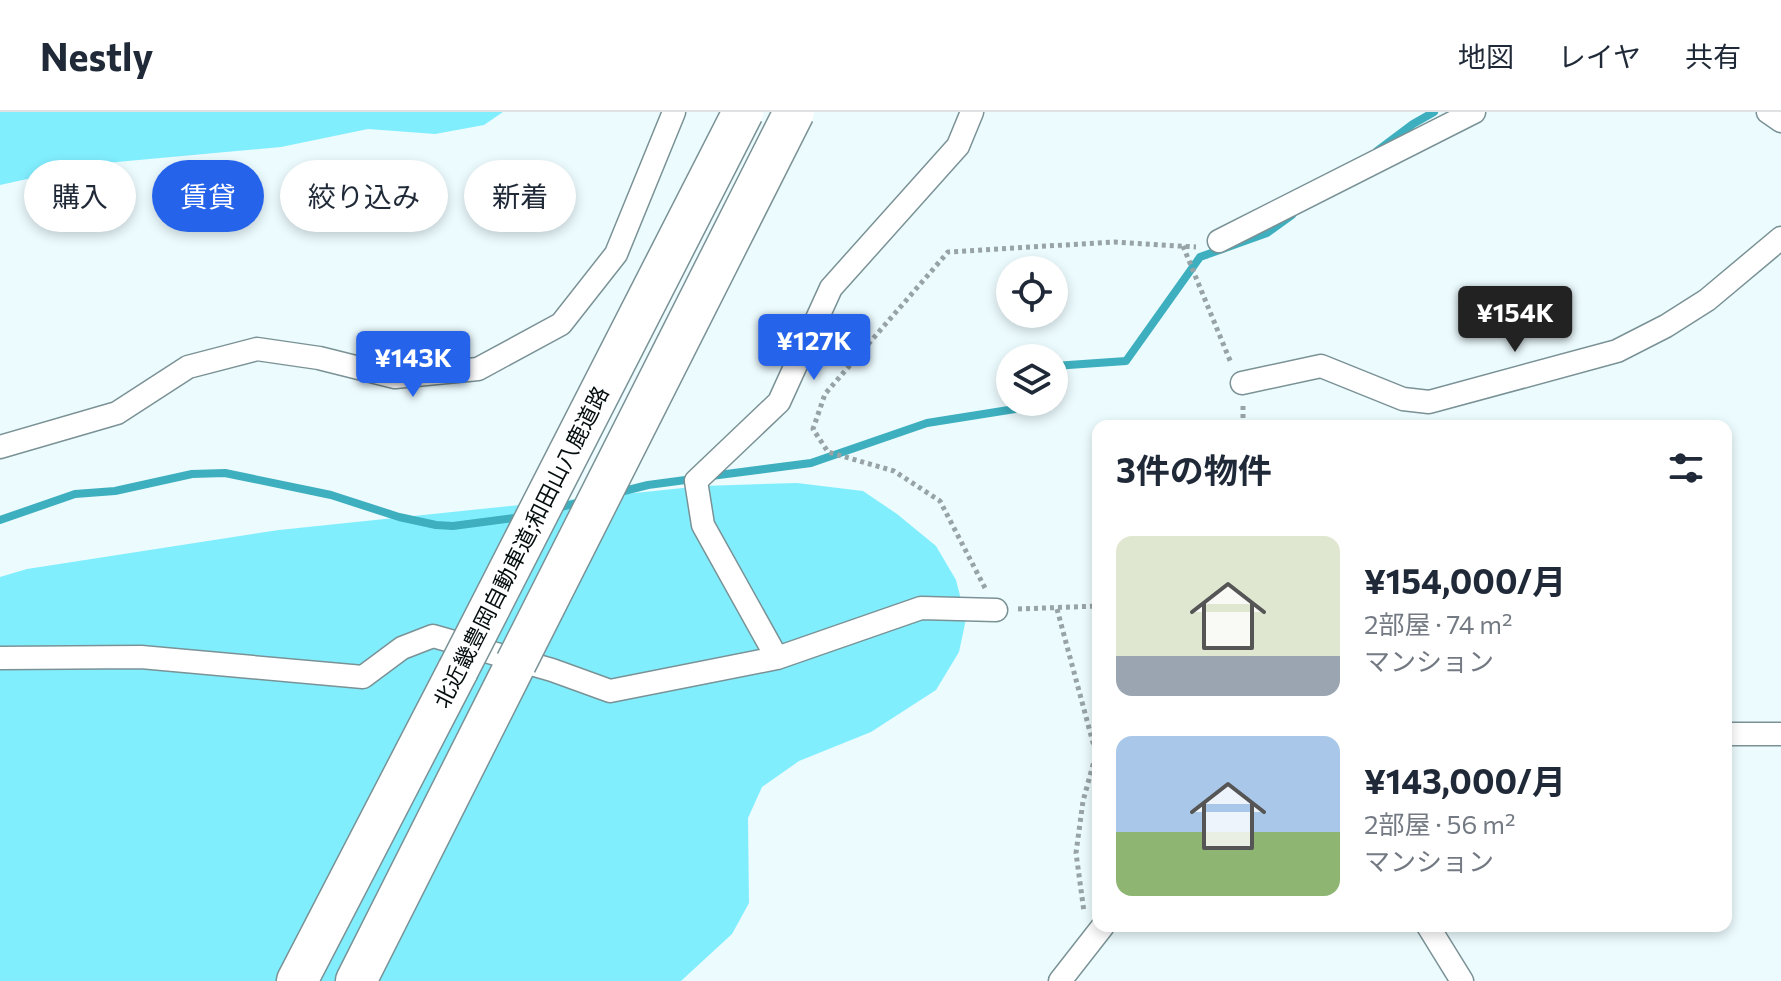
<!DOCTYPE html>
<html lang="ja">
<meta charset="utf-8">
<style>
:root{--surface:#fff;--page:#f6f6f7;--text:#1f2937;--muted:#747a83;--line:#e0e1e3;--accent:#2563eb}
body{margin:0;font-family:Commissioner,"Noto Sans JP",sans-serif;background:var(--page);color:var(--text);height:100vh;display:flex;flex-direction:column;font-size:30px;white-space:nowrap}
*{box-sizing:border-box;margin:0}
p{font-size:26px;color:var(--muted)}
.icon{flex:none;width:44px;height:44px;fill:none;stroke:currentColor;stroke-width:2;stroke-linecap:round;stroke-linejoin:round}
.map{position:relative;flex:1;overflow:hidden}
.side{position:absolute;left:1092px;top:308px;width:640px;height:512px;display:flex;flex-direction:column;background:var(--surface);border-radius:16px;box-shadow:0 4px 12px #0003}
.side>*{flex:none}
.guide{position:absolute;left:24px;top:48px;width:760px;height:72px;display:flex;gap:16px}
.tools{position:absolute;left:996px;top:144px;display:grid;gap:16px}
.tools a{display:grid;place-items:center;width:72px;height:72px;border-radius:50%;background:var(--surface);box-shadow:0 4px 12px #0003;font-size:40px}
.price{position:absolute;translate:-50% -68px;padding:0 18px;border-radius:8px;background:var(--accent);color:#fff;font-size:26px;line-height:52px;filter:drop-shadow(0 2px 4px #0008)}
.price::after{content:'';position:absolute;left:50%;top:48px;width:24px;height:18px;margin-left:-12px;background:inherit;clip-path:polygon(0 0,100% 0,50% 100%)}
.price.current{background:#222;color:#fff}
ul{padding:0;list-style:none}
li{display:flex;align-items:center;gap:24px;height:200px;padding:0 24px}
li span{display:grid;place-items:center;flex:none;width:224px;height:160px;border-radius:16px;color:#555}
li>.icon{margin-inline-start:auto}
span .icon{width:96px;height:96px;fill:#fffc;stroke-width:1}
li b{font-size:34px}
h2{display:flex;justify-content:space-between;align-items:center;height:96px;padding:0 24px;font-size:34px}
.chip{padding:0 28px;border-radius:36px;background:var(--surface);box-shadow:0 4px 12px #0003;font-size:28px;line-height:72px}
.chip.current{background:var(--accent);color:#fff}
header{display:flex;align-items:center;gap:48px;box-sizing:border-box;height:112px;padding:0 40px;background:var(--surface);border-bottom:2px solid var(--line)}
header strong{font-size:38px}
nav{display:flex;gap:44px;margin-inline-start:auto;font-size:28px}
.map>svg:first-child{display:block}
</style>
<header>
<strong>Nestly</strong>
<nav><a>地図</a><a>レイヤ</a><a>共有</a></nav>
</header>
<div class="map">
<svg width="1781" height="869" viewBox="0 0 1781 869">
<rect width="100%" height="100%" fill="#ecfbfe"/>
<path fill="#81eefe" d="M 0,0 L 503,0 L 484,13 L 435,22 L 368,17 L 281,35 L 95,52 L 0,73 Z
M 797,371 L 863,379 L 897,402 L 936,434 L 956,468 L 966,507 L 959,540 L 936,578 L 871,620 L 799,649 L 762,675 L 748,706 L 749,791 L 732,822 L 681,869 L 0,869 L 0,465 L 27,457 L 279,418 L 702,374 Z"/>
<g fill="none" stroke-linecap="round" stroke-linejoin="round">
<path stroke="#3dafbe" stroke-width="8" d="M 1377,39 L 1413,12 L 1434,0
M 1054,254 L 1126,249 L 1200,145 L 1267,121 L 1292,103
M 711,364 L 811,351 L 927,311 L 1015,297 L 1021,290
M 616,381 L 648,373 L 693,367
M 554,397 L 584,389
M 0,408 L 75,382 L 115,379 L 192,362 L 225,361 L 331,383 L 399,405 L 436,413 L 453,414 L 522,405"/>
<defs>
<path id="street" d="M 1768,0 L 1781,9
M 1219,129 L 1474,0
M 1242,271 L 1321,254 L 1403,287 L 1429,290 L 1617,239 L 1666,214 L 1707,188 L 1781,126
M 0,335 L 117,301 L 188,255 L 257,237 L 319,246 L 395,265 L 478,257 L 561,212 L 616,142 L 674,0
M 0,546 L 141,545 L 363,565 L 402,536 L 433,524 L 552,558 L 610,579 L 777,546 L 921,496 L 996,498
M 777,546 L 703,413 L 696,369 L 779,290 L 831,176 L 958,34 L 972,0
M 1726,622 L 1781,622
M 1428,814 L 1462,869
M 1060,869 L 1103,814"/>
<path id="highway" d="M 297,869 L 458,558
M 356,869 L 516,551"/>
</defs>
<use href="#street" stroke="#7a9296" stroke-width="25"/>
<use href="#highway" stroke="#7a9296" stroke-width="43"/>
<path stroke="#97a3a6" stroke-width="5" stroke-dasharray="4 4" stroke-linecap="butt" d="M 1183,134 L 1231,251
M 1243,294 L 1243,314
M 985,476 L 940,389 L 894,359 L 828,340 L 813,317 L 825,282 L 948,140 L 1114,130 L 1196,135
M 1018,497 L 1098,494
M 1057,497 L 1096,642 L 1083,689 L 1076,741 L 1084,800"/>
<use href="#street" stroke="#fff" stroke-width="22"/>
<use href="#highway" stroke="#fff" stroke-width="40"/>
<defs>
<path id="highway-bridge" d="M 516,551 L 794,0
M 458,558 L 743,0"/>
</defs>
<use href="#highway-bridge" stroke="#7a9296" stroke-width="43" stroke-linecap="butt"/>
<use href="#highway-bridge" stroke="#fff" stroke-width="40"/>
</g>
<g text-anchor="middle" stroke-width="8" stroke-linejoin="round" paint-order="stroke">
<g font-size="22" fill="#050d0f" stroke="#fff">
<text transform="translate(521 435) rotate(-63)" y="8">北近畿豊岡自動車道;和田山八鹿道路</text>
</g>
</g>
</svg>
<div class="tools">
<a><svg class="icon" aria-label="locate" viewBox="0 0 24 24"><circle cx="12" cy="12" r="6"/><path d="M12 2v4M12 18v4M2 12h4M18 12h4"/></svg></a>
<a><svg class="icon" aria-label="layers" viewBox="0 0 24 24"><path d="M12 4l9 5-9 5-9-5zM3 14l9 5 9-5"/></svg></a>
</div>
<b class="price current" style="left:1515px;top:242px">¥154K</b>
<b class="price" style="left:814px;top:270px">¥127K</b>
<b class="price" style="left:413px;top:287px">¥143K</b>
<div class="guide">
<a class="chip">購入</a>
<a class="chip current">賃貸</a>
<a class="chip">絞り込み</a>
<a class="chip">新着</a>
</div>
<section class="side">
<h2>3件の物件<svg class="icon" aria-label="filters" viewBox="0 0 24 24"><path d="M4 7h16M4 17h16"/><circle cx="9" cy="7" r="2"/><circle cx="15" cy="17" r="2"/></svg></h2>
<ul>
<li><span style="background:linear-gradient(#dfe7d0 75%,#9aa5b1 0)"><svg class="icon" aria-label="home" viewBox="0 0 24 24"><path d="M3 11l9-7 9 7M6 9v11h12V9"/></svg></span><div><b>¥154,000/月</b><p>2部屋 · 74 m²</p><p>マンション</p></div></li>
<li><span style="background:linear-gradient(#a9c7e8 60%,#8fb573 0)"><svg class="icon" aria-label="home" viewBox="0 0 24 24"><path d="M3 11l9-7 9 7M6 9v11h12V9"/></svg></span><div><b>¥143,000/月</b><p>2部屋 · 56 m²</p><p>マンション</p></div></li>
</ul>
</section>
</div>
